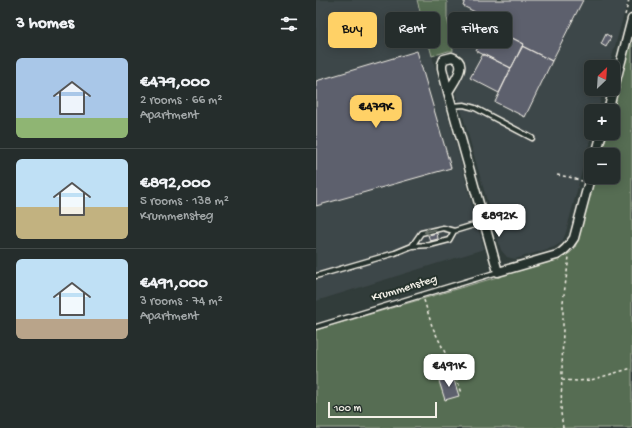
<!DOCTYPE html>
<meta charset="utf-8">
<style>
:root{--surface:#252d2c;--page:#2d3534;--text:#f1f3f6;--muted:#a3a8a9;--line:#424948;--accent:#ffd166}
body{margin:0;font-family:"Gochi Hand",sans-serif;background:var(--page);color:var(--text);height:100vh;display:flex;flex-direction:column;font-size:15px;white-space:nowrap}
*{box-sizing:border-box;margin:0}
p{font-size:13px;color:var(--muted)}
.icon{flex:none;width:22px;height:22px;fill:none;stroke:currentColor;stroke-width:2;stroke-linecap:round;stroke-linejoin:round}
.map{position:relative;flex:1;overflow:hidden}
.side{display:flex;flex-direction:column;background:var(--surface);width:316px}
.side>*{flex:none}
.top-card{position:absolute;left:12px;top:12px;width:244px;height:36px;display:flex;gap:8px}
.needle{width:26px;rotate:25deg}
.controls{position:absolute;left:268px;top:60px;display:grid;gap:8px}
.controls a{display:grid;place-items:center;width:36px;height:36px;border-radius:6px;background:var(--surface);box-shadow:0 2px 10px #0003,0 0 0 1px var(--line);font-size:20px}
.scale{position:absolute;left:12px;bottom:10px;width:109px;box-sizing:border-box;padding-left:4px;border:2px solid #f4f1e8;border-top:0;font-size:11px;line-height:14px;white-space:nowrap;color:#f4f1e8;-webkit-text-stroke:3px #26332d;paint-order:stroke}
.price{position:absolute;translate:-50% -34px;padding:0 9px;border-radius:8px;background:#fff;color:#222;font-size:13px;line-height:26px;filter:drop-shadow(0 1px 2px #0008)}
.price::after{content:'';position:absolute;left:50%;top:24px;width:12px;height:9px;margin-left:-6px;background:inherit;clip-path:polygon(0 0,100% 0,50% 100%)}
.price.current{background:var(--accent);color:#111}
ul{padding:0;list-style:none}
li{display:flex;align-items:center;gap:12px;height:100px;padding:0 16px}
li+li{border-top:1px solid var(--line)}
li span{display:grid;place-items:center;flex:none;width:112px;height:80px;border-radius:6px;color:#555}
li>.icon{margin-inline-start:auto}
span .icon{width:48px;height:48px;fill:#fffc;stroke-width:1}
li b{font-size:17px}
h2{display:flex;justify-content:space-between;align-items:center;height:48px;padding:0 16px;font-size:17px}
.tag{padding:0 14px;border-radius:6px;background:var(--surface);box-shadow:0 2px 10px #0003,0 0 0 1px var(--line);font-size:14px;line-height:36px}
.tag.current{background:var(--accent);color:#111}
main{display:flex;flex:1;min-height:0}
.map>svg:first-child{display:block}
</style>
<main>
<section class="side">
<h2>3 homes<svg class="icon" aria-label="filters" viewBox="0 0 24 24"><path d="M4 7h16M4 17h16"/><circle cx="9" cy="7" r="2"/><circle cx="15" cy="17" r="2"/></svg></h2>
<ul>
<li><span style="background:linear-gradient(#a9c7e8 75%,#8fb573 0)"><svg class="icon" aria-label="home" viewBox="0 0 24 24"><path d="M3 11l9-7 9 7M6 9v11h12V9"/></svg></span><div><b>€479,000</b><p>2 rooms · 66 m²</p><p>Apartment</p></div></li>
<li><span style="background:linear-gradient(#bfe0f5 60%,#c2b280 0)"><svg class="icon" aria-label="home" viewBox="0 0 24 24"><path d="M3 11l9-7 9 7M6 9v11h12V9"/></svg></span><div><b>€892,000</b><p>5 rooms · 138 m²</p><p>Krummensteg</p></div></li>
<li><span style="background:linear-gradient(#bfe0f5 75%,#b9a48a 0)"><svg class="icon" aria-label="home" viewBox="0 0 24 24"><path d="M3 11l9-7 9 7M6 9v11h12V9"/></svg></span><div><b>€491,000</b><p>3 rooms · 74 m²</p><p>Apartment</p></div></li>
</ul>
</section>
<div class="map">
<svg width="316" height="428" viewBox="0 0 316 428">
<rect width="100%" height="100%" fill="#313c3a"/>
<filter id="ink" filterUnits="userSpaceOnUse"><feTurbulence type="fractalNoise" baseFrequency=".025" numOctaves="2"/><feDisplacementMap in="SourceGraphic" scale="8" xChannelSelector="R" yChannelSelector="G"/><feConvolveMatrix kernelMatrix="1 2 1 2 8 2 1 2 1" color-interpolation-filters="sRGB"/></filter>
<g filter="url(#ink)">
<path fill="#3e4749" d="M 0,0 L 101,0 L 168,249 L 0,301 Z
M 131,0 L 312,0 L 293,67 L 275,67 L 275,89 L 287,89 L 282,111 L 275,111 L 275,133 L 276,133 L 250,232 L 246,242 L 238,247 L 199,259 L 191,257 L 185,250 L 141,95 L 142,87 L 149,73 L 150,66 L 150,62 L 147,57 L 144,54 L 137,51 L 136,37 L 131,18 Z"/>
<path fill="#576d52" stroke="#a6af9d" d="M 101,0 L 131,0 L 131,18 L 136,37 L 137,51 L 132,51 L 116,56 Z
M 316,34 L 316,428 L 0,428 L 0,330 L 243,259 L 254,253 L 259,248 L 278,177 L 297,177 L 297,155 L 284,155 L 290,133 L 297,133 L 297,111 L 296,111 Z"/>
<path fill="#5d606d" stroke="#f4f1e8" d="M 149,0 L 267,0 L 236,61 L 206,46 L 208,44 L 158,19 L 161,13 L 147,6 Z
M 173,26 L 208,44 L 195,68 L 160,51 Z
M 290,34 L 295,37 L 290,47 L 285,44 Z
M 206,46 L 236,61 L 209,117 L 179,102 Z
M 101,51 L 135,168 L 0,206 L 0,81 Z
M 167,54 L 195,68 L 183,93 L 154,78 Z
M 121,233 L 122,239 L 114,241 L 112,235 Z
M 137,377 L 143,396 L 129,400 L 123,381 Z"/>
<g fill="none" stroke-linecap="round" stroke-linejoin="round">
<defs>
<path id="lane" d="M 136,106 L 148,105 L 159,108 L 216,138
M 96,246 L 105,233 L 127,228 L 138,231 L 168,222
M 0,276 L 79,253 L 96,246 L 114,245 L 133,240 L 138,231
M 0,327 L 182,272"/>
<path id="street" d="M 136,57 C 154,63 138,81 132,92 L 126,68 L 126,64 L 128,59 Z
M 132,92 L 182,272 L 241,255 C 249,251 253,246 258,238 L 275,174
M 292,111 L 316,19
M 280,155 L 286,133"/>
</defs>
<use href="#lane" stroke="#f4f1e8" stroke-width="7"/>
<use href="#street" stroke="#f4f1e8" stroke-width="11"/>
<path stroke="#f4f1e8" stroke-width="1.5" stroke-dasharray="3 3" stroke-linecap="butt" d="M 309,15 L 313,0
M 269,169 L 272,156
M 241,175 L 253,177 L 266,181
M 108,300 L 116,326 L 137,369 L 146,393
M 246,380 L 261,381 L 275,380 L 316,368
M 247,428 L 245,413 L 247,328 L 247,302 L 253,257"/>
<use href="#lane" stroke="#26332d" stroke-width="4"/>
<use href="#street" stroke="#26332d" stroke-width="8"/>
</g>
<defs><path id="oneway-shaft" d="M-6 0H5M1.5-3L5.5 0L1.5 3" fill="none" stroke-width="1.6" stroke-linecap="round" stroke-linejoin="round"/></defs>
<use stroke="#6e766e" href="#oneway-shaft" transform="translate(114 231) rotate(167)"/>
</g>
<g text-anchor="middle" stroke-width="4" stroke-linejoin="round" paint-order="stroke">
<g font-size="12" fill="#f4f1e8" stroke="#26332d">
<text transform="translate(88 287) rotate(-17)" y="4">Krummensteg</text>
</g>
</g>
</svg>
<div class="controls">
<a><svg class="needle" viewBox="-14 -14 28 28"><path d="M0-13l5 13h-10z" fill="#e53935"/><path d="M0 13l5-13h-10z" fill="#a3a8a9"/></svg></a>
<a>+</a>
<a>−</a>
</div>
<div class="scale">100 m</div>
<b class="price current" style="left:60px;top:129px">€479K</b>
<b class="price" style="left:183px;top:238px">€892K</b>
<b class="price" style="left:133px;top:388px">€491K</b>
<div class="top-card">
<a class="tag current">Buy</a>
<a class="tag">Rent</a>
<a class="tag">Filters</a>
</div>
</div>
</main>
